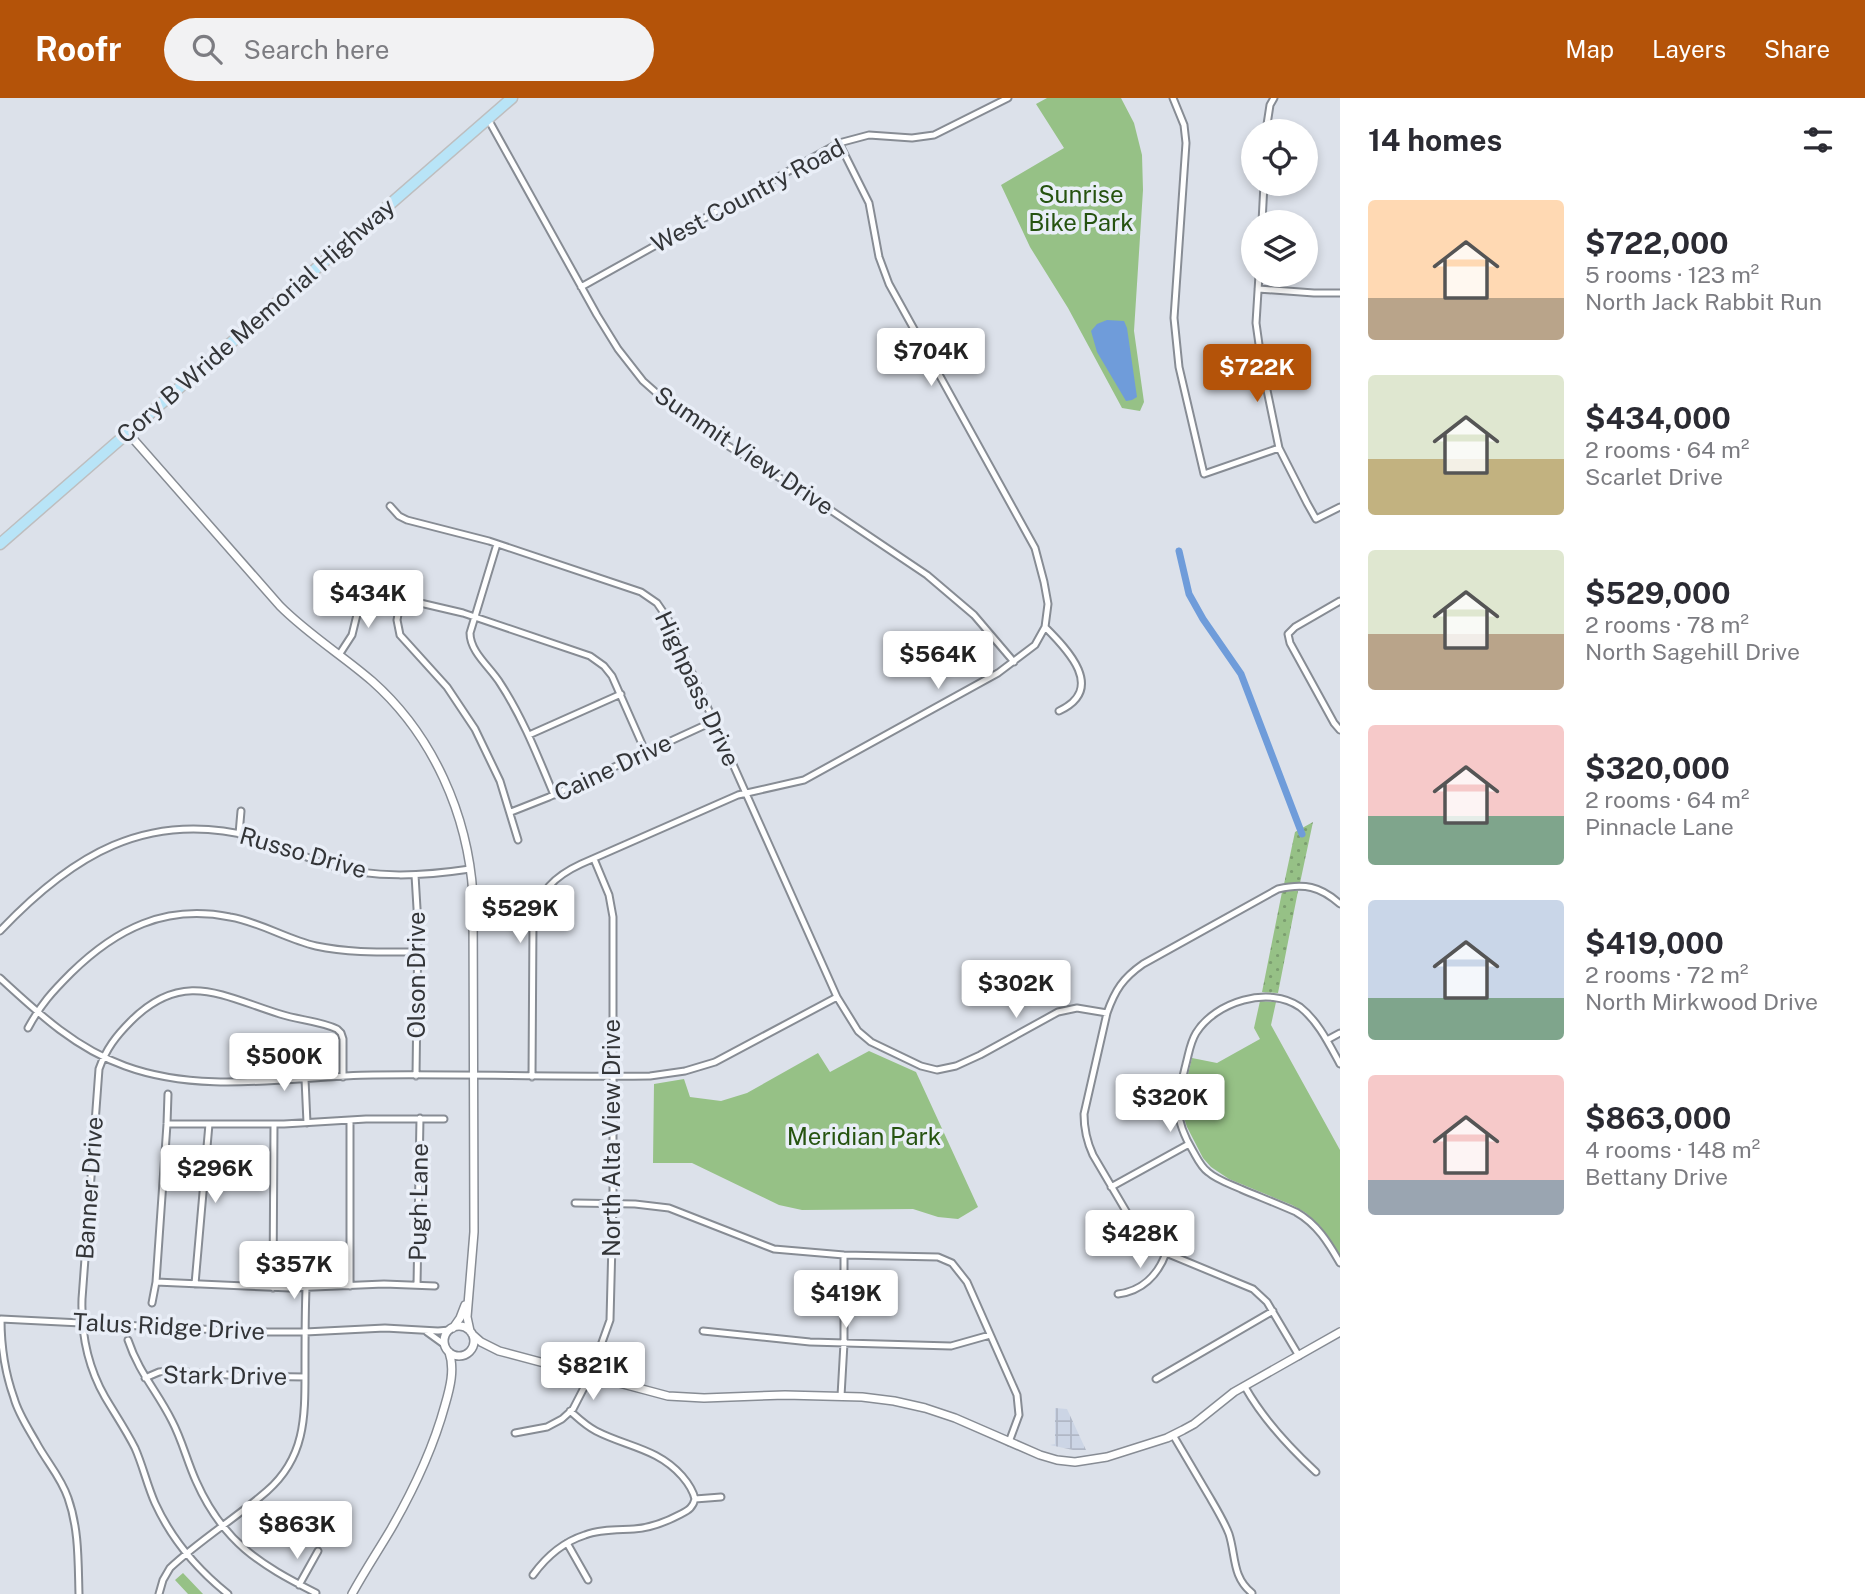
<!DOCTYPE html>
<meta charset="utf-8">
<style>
:root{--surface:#fff;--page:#f2f2f3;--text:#2b2b33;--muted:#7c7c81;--accent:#b45309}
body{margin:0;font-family:"Public Sans",sans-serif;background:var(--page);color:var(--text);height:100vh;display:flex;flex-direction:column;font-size:26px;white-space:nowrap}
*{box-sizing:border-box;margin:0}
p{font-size:23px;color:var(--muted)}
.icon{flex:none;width:38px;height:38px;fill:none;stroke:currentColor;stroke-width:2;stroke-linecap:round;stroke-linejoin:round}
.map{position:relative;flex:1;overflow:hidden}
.panel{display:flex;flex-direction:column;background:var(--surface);width:525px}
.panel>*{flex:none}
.fabs{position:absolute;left:1241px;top:21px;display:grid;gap:14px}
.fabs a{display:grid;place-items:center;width:77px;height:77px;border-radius:50%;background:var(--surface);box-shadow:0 4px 10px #0003;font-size:35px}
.price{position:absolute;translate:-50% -60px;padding:0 16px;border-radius:7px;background:#fff;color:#222;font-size:23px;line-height:46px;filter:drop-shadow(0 2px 4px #0008)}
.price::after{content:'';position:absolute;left:50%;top:42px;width:21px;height:16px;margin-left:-10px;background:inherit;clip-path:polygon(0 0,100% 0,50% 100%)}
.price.selected{background:var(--accent);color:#fff}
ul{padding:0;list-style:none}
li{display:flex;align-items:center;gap:21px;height:175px;padding:0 28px}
li span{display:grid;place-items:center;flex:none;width:196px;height:140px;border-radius:7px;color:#555}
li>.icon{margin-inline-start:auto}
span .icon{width:84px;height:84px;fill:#fffc;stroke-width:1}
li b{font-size:30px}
h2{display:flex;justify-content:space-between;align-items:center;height:84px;padding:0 28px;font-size:30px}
header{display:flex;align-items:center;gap:42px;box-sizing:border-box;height:98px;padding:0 35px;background:var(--accent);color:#fff}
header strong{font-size:33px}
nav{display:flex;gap:38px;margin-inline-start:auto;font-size:24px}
.search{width:490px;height:63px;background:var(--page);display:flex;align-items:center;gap:18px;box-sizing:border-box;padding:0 24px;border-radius:38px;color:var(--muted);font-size:26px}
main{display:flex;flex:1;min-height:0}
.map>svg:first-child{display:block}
</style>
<header>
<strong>Roofr</strong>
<div class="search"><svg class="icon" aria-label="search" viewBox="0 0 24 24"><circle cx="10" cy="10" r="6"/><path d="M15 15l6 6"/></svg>Search here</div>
<nav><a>Map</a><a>Layers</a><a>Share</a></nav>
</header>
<main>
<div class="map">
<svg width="1340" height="1496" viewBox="0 0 1340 1496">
<defs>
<pattern id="industrial-grid" width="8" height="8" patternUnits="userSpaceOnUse" patternTransform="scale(1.75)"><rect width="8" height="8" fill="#ccd5e5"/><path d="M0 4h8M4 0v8" fill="none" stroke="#b0b7c5"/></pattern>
<pattern id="grass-dots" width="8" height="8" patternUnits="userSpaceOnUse" patternTransform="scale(1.75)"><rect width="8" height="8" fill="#96c186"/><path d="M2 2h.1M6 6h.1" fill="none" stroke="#7b9e6f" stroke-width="1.8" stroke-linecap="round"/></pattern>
</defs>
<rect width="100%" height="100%" fill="#dce1ea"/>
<path fill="url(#industrial-grid)" d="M 1055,1310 L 1067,1311 L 1086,1352 L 1073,1352 L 1050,1347 L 1055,1346 Z"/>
<path fill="url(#grass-dots)" d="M 1313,724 L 1300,785 L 1284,786 L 1295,734 Z
M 1291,793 L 1298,793 L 1278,895 L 1262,894 L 1282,794 Z"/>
<path fill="#96c186" d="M 1047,0 L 1121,0 L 1134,25 L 1142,57 L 1143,92 L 1134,233 L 1144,304 L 1140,313 L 1122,310 L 1068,210 L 1030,149 L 1001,87 L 1064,50 L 1036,6 Z
M 1260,903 L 1276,904 L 1271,927 L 1340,1052 L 1340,1159 L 1320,1128 L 1306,1115 L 1292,1107 L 1229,1081 L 1211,1069 L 1203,1060 L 1187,1029 L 1183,1017 L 1183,997 L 1192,960 L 1217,965 L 1260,941 L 1254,930 Z
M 869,953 L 916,974 L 978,1109 L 958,1121 L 938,1119 L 913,1111 L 802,1112 L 779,1107 L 692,1065 L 653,1065 L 654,986 L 684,981 L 690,999 L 721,1003 L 747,995 L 818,955 L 830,974 Z
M 183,1475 L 203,1496 L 188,1496 L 175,1482 Z"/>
<path fill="#6f9cda" d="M 1107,222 L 1124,223 L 1127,230 L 1137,299 L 1132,302 L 1126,303 L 1097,254 L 1091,233 L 1097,226 Z"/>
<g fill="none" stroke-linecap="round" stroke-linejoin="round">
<path stroke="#6f9cda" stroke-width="7" d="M 1179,453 L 1189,496 L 1203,521 L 1241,576 L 1302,736"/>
<defs>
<path id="minor" d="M 1173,0 L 1184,27 L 1186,45 L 1174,220 L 1179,269 L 1204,376 L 1279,350
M 488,21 L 597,217 L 618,251 L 643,283 L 677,313 L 725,346 L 814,401 L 927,477 L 974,517 L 1014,564
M 1266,33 L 1270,7 L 1274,0
M 1262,124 L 1264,86
M 1259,177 L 1256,225 L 1262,268 L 1279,350 L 1307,405 L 1316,421 L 1340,409
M 581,189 L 839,45 L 869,37 L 912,40 L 934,37 L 1008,0
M 1258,191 L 1314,195 L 1340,195
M 390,408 L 399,418 L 407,422 L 489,443 L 641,494 L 657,505 L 668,521 L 837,899 L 858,933 L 871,944 L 921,968 L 937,972 L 956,968 L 980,957 L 1058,914 L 1077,910 L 1107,915
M 497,446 L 470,535 C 470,554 490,569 500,585 C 523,620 538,659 554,697
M 326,483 L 463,515 L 590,558 L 604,568 L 612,578 L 646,655
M 401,500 L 397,522 L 400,537 L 447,589 L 475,631 L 500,683 L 518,742
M 1340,503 L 1295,529 L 1288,536 L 1290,545 L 1334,625 L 1340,632
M 1045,529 C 1068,552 1106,591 1059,613
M 339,557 L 352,537 L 363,492
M 529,637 L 621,596
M 511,714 L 549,699 L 714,623
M 239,736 L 241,713
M 415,777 L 418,827 L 416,978
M 0,833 C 71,758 146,711 254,739 C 280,746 303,759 328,767 C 375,781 423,778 470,771
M 0,880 C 38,915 75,950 125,968 C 204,997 292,978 373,977 C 465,976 557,979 650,978 L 685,973 L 715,964 L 837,899
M 28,930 C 41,906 52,894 71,875 C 116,831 165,806 230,819 C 260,824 286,841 316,848 C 349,855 383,854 417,854
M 1327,942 L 1340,935
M 1340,966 C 1329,946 1318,923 1300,909 C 1269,887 1215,904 1196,935 C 1190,945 1189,955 1186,966 C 1177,1003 1172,1018 1193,1053 C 1197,1060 1201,1069 1208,1074 C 1217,1082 1230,1086 1241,1091 C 1260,1099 1278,1106 1296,1114 C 1317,1126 1328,1144 1340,1165
M 532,979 L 533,823 C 538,794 555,778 581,766 L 738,697 L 804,682 L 998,575 L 1035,547 L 1045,529 L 1048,506 L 1044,484 L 1035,450 L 889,186 L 879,159 L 869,105 L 839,45
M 305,981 L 307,1025
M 167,1026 L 284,1026 L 366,1021 L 444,1021
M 1111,1089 L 1189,1046
M 575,1105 L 635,1106 L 669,1110 L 774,1151 L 844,1157 L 938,1159 L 952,1165 L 967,1184 L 1017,1297 L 1019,1317 L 1009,1344
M 156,1184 L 290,1190 L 384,1186 L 435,1188
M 195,1186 L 209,1026
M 417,1187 L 420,1020
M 350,1188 L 350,1022
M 273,1190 L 274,1026
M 1118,1196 C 1142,1193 1158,1177 1166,1155
M 152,1205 L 156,1184 L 167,1026 L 168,996
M 703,1233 L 810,1244 L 951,1248 L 990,1237
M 427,1234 L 445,1247
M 128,1242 C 139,1275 157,1293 172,1323 C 182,1342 187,1363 196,1383 C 223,1444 259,1466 316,1495
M 1299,1258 L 1267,1204 L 1253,1191 L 1154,1150 L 1143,1142 L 1093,1057 C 1087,1044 1084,1031 1084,1016 L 1107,915 C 1115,892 1123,880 1143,866 L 1278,791 C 1304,785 1320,788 1340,806
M 145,1280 L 159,1274 L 168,1273 L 242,1278 L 305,1279
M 1156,1281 L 1273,1213
M 1245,1289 C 1263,1321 1289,1349 1316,1374
M 841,1298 L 844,1245 L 844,1157
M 570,1313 C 579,1321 586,1328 596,1333 C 627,1349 657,1350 682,1378 C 688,1385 693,1392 695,1401
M 515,1335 L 547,1329 L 562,1321 L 573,1311 L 590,1278 L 610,1222 L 613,1105 L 613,819 L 609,797 L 594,761
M 1173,1337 C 1185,1357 1197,1378 1209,1398 C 1216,1410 1224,1423 1229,1436 C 1236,1458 1232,1479 1252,1495
M 695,1401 L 721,1399
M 567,1445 L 588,1482
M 533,1477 C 546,1459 563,1444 585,1437 C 600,1431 618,1432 634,1431 C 651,1430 666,1424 681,1416 C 689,1412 693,1409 695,1401
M 299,1487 L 318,1453
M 79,1496 C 78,1463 79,1431 68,1400 C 61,1379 46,1363 36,1344 C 28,1330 18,1315 14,1300 C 5,1275 1,1247 1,1221 L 261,1234 L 305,1234 L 385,1230 L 438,1233 L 450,1232
M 159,1496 L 163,1482 L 170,1470 C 200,1442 236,1420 267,1393 C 306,1359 305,1318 305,1270 C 305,1244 305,1217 306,1190
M 228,1496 C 198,1472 171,1440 155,1405 C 147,1387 143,1368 135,1350 C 126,1332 115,1316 105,1299 C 88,1269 81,1235 82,1201 L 99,971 C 106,951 116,938 131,923 C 183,871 222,898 280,916 C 298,922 320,923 337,931 L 341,935 L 343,941 L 343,979"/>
<path id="tertiary" d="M 128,335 L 280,508 C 309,537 342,557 372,583 C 433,637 468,717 473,797 L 474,1134 L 467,1219 L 470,1233
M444 1243a15 15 0 1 1 30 0a15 15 0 1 1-30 0Z
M 453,1230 L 460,1220 L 465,1207
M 472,1236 L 481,1244 L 499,1253 L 668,1298 L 704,1300 L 785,1297 L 862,1299 L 894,1303 L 925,1310 L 955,1320 L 1040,1357 L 1057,1362 L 1075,1364 L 1107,1359 L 1167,1340 L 1183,1332 L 1194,1326 L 1234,1294 L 1340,1234
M 352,1496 C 364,1474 378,1453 391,1431 C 414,1391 433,1351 445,1307 C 450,1290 455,1271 449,1254"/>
<path id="trunk" d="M 0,446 L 512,0"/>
</defs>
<use href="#minor" stroke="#878c94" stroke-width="9"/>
<use href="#tertiary" stroke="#878c94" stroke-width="10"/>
<use href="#trunk" stroke="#bebebf" stroke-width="13"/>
<use href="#minor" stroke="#fff" stroke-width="5"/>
<use href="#tertiary" stroke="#fff" stroke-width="7"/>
<use href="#trunk" stroke="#b8e4f7" stroke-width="10"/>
</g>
<g text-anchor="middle" stroke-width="7" stroke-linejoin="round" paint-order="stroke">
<g font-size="24" fill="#265310" stroke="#e9eef7">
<text x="1081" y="105">Sunrise<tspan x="1081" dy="28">Bike Park</tspan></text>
<text x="864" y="1047">Meridian Park</text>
</g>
<g font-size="24" fill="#333538" stroke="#e9eef7">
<text transform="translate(748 98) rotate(-28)" y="8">West Country Road</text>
<text transform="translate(256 223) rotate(-41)" y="8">Cory B Wride Memorial Highway</text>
<text transform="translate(744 353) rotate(34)" y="8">Summit View Drive</text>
<text transform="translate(697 591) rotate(65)" y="8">Highpass Drive</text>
<text transform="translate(613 670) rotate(-25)" y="8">Caine Drive</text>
<text transform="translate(303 755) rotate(16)" y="8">Russo Drive</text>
<text transform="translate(417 877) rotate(-90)" y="8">Olson Drive</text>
<text transform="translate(612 1040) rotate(-90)" y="8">North Alta View Drive</text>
<text transform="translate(90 1090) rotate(-86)" y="8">Banner Drive</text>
<text transform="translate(419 1104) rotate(-89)" y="8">Pugh Lane</text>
<text transform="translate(169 1229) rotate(3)" y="8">Talus Ridge Drive</text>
<text transform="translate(225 1278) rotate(1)" y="8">Stark Drive</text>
</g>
</g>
</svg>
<div class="fabs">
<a><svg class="icon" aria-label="locate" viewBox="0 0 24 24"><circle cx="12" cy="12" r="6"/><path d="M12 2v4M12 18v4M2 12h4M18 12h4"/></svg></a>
<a><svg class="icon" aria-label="layers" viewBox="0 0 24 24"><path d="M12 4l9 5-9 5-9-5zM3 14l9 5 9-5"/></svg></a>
</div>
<b class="price" style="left:931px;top:290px">$704K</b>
<b class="price selected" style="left:1257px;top:306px">$722K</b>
<b class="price" style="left:368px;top:532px">$434K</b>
<b class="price" style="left:938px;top:593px">$564K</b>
<b class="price" style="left:520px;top:847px">$529K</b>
<b class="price" style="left:1016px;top:922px">$302K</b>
<b class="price" style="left:284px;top:995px">$500K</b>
<b class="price" style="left:1170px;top:1036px">$320K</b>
<b class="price" style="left:215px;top:1107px">$296K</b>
<b class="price" style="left:1140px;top:1172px">$428K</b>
<b class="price" style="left:294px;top:1203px">$357K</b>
<b class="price" style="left:846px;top:1232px">$419K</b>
<b class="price" style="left:593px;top:1304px">$821K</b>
<b class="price" style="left:297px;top:1463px">$863K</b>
</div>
<section class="panel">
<h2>14 homes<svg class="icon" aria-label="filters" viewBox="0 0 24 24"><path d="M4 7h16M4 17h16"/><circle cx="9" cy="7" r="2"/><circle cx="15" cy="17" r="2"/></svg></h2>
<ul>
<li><span style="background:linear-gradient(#ffd9b3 70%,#b9a48a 0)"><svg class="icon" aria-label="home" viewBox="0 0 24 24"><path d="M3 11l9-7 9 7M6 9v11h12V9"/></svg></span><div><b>$722,000</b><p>5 rooms · 123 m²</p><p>North Jack Rabbit Run</p></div></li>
<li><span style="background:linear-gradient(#dfe7d0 60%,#c2b280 0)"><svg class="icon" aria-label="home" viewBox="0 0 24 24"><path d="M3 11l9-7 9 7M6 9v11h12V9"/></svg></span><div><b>$434,000</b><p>2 rooms · 64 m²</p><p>Scarlet Drive</p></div></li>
<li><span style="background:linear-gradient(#dfe7d0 60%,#b9a48a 0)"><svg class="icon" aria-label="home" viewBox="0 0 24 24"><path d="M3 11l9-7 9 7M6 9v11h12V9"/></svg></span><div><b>$529,000</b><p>2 rooms · 78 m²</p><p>North Sagehill Drive</p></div></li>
<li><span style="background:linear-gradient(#f6c9c9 65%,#7fa58c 0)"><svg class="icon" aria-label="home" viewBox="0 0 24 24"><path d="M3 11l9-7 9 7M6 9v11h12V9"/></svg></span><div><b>$320,000</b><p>2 rooms · 64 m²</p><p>Pinnacle Lane</p></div></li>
<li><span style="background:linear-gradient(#c9d6e8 70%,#7fa58c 0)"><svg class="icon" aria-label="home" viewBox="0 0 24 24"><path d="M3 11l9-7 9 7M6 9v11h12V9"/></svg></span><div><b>$419,000</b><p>2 rooms · 72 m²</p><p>North Mirkwood Drive</p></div></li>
<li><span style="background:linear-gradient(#f6c9c9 75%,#9aa5b1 0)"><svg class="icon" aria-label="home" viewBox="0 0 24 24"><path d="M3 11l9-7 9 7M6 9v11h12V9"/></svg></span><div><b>$863,000</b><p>4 rooms · 148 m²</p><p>Bettany Drive</p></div></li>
</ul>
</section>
</main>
